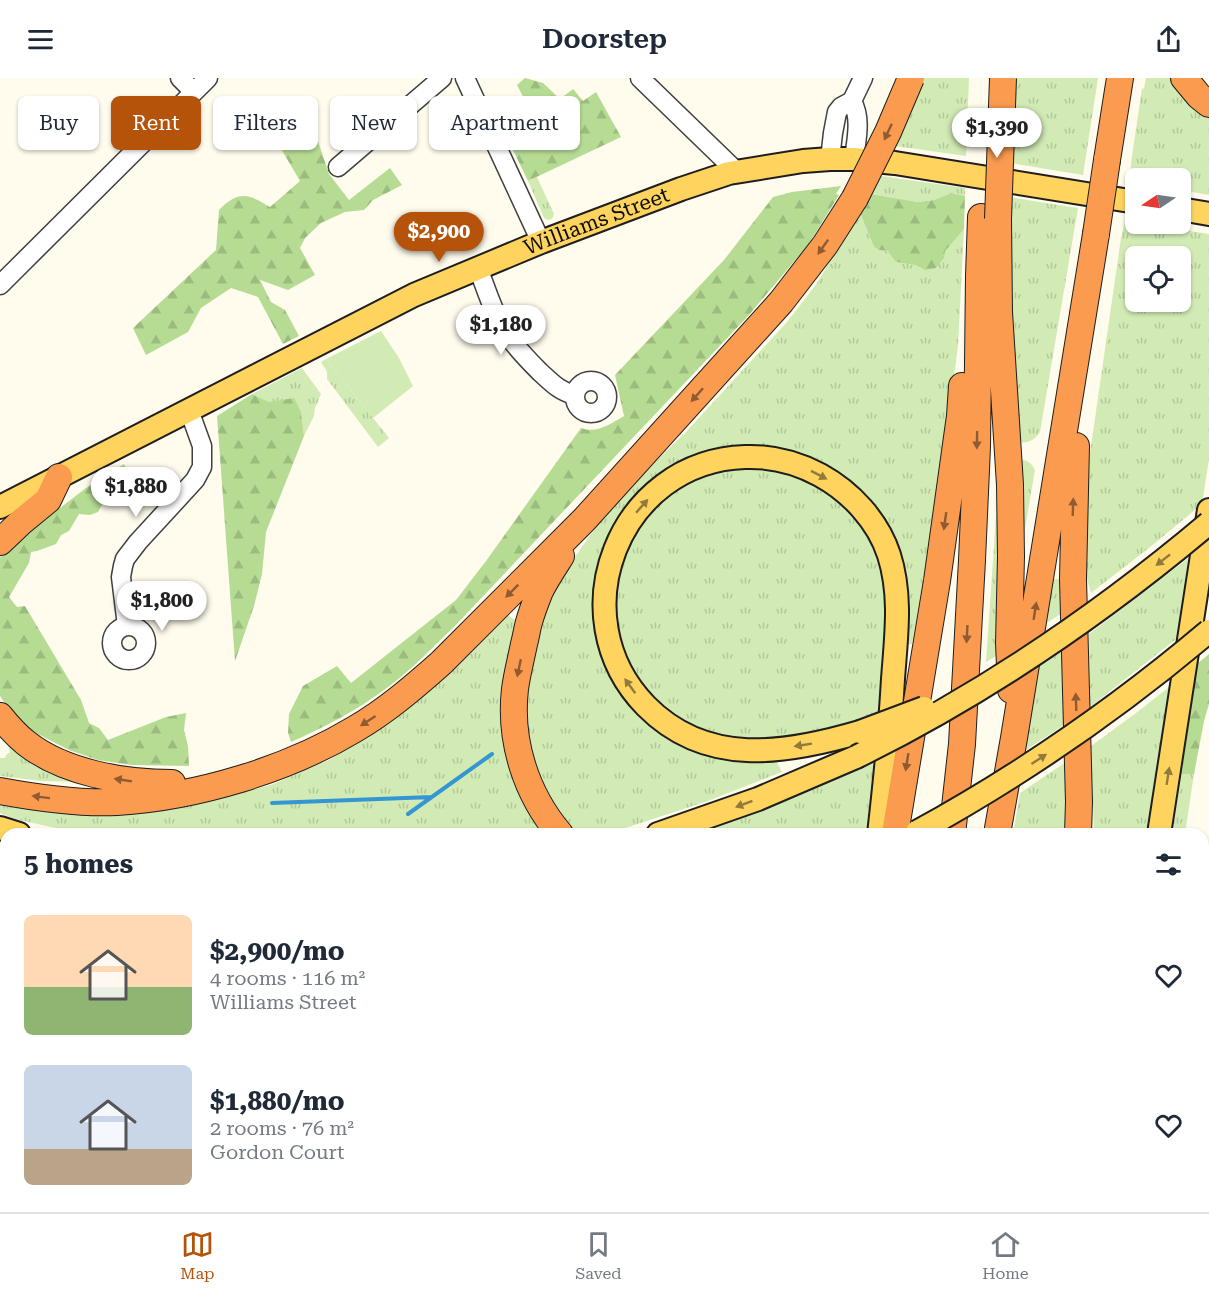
<!DOCTYPE html>
<meta charset="utf-8">
<style>
:root{--surface:#fff;--page:#f2f2f3;--text:#1f2937;--muted:#747a83;--line:#e0e1e3;--accent:#b45309}
body{margin:0;font-family:"Roboto Serif",serif;background:var(--page);color:var(--text);height:100vh;display:flex;flex-direction:column;font-size:22px;white-space:nowrap}
*{box-sizing:border-box;margin:0}
p{font-size:20px;color:var(--muted)}
.icon{flex:none;width:33px;height:33px;fill:none;stroke:currentColor;stroke-width:2;stroke-linecap:round;stroke-linejoin:round}
.map{position:relative;flex:1;overflow:hidden}
.sheet{position:absolute;left:0px;top:750px;width:1209px;height:384px;display:flex;flex-direction:column;background:var(--surface);border-radius:18px 18px 0 0;box-shadow:0 2px 4px #0004}
.sheet>*{flex:none}
.guide{position:absolute;left:18px;top:18px;width:600px;height:54px;display:flex;gap:12px}
.needle{width:39px;rotate:257deg}
.fabs{position:absolute;left:1125px;top:90px;display:grid;gap:12px}
.fabs a{display:grid;place-items:center;width:66px;height:66px;border-radius:9px;background:var(--surface);box-shadow:0 2px 4px #0004;font-size:30px}
.price{position:absolute;translate:-50% -51px;padding:0 14px;border-radius:21px;background:#fff;color:#222;font-size:20px;line-height:39px;filter:drop-shadow(0 2px 3px #0008)}
.price::after{content:'';position:absolute;left:50%;top:36px;width:18px;height:14px;margin-left:-9px;background:inherit;clip-path:polygon(0 0,100% 0,50% 100%)}
.price.on{background:var(--accent);color:#fff}
ul{padding:0;list-style:none}
li{display:flex;align-items:center;gap:18px;height:150px;padding:0 24px}
li span{display:grid;place-items:center;flex:none;width:168px;height:120px;border-radius:9px;color:#555}
li>.icon{margin-inline-start:auto}
span .icon{width:72px;height:72px;fill:#fffc;stroke-width:1}
li b{font-size:26px}
h2{display:flex;justify-content:space-between;align-items:center;height:72px;padding:0 24px;font-size:26px}
.tag{padding:0 21px;border-radius:9px;background:var(--surface);box-shadow:0 2px 4px #0004;font-size:21px;line-height:54px}
.tag.on{background:var(--accent);color:#fff}
header{display:flex;justify-content:space-between;align-items:center;height:78px;padding:0 24px;background:var(--surface);font-size:27px;font-weight:600}
.dock{display:flex;justify-content:space-around;align-items:center;height:84px;border-top:2px solid var(--line);background:var(--surface);font-size:16px;color:var(--muted)}
.dock a{display:grid;justify-items:center;gap:3px}
.dock .on{color:var(--accent)}
.map>svg:first-child{display:block}
</style>
<header><svg class="icon" aria-label="menu" viewBox="0 0 24 24"><path d="M4 6h16M4 12h16M4 18h16"/></svg>Doorstep<svg class="icon" aria-label="share" viewBox="0 0 24 24"><path d="M12 15V3M7 8l5-5 5 5M5 13v7h14v-7"/></svg></header>
<div class="map">
<svg width="1209" height="1134" viewBox="0 0 1209 1134">
<defs>
<pattern id="grass-tufts" width="24" height="20" patternUnits="userSpaceOnUse" patternTransform="scale(1.5)"><rect width="24" height="20" fill="#d2ebb5"/><path d="M3 7l-1-3M5 7V3M7 7l1-3M15 17l-1-3M17 17v-4M19 17l1-3" fill="none" stroke="#b3c89a"/></pattern>
<pattern id="forest-firs" width="22" height="20" patternUnits="userSpaceOnUse" patternTransform="scale(1.5)"><rect width="22" height="20" fill="#b6dc94"/><path d="M5 1l3.5 6h-7zM16 11l3.5 6h-7z" fill="#9bbc7e"/></pattern>
</defs>
<rect width="100%" height="100%" fill="#fffbed"/>
<path fill="url(#grass-tufts)" fill-rule="evenodd" d="M 924,0 L 969,0 L 966,78 L 895,68 Z
M 1013,0 L 1098,0 L 1083,97 L 1010,85 Z
M 1146,0 L 1175,0 L 1209,36 L 1209,117 L 1181,112 L 1180,100 L 1136,100 L 1135,105 L 1130,105 L 1131,85 L 1142,10 L 1144,11 Z
M 881,98 L 965,110 L 965,118 L 951,115 L 934,122 L 918,124 L 871,116 Z
M 537,99 L 554,136 L 552,141 L 548,142 L 544,140 L 528,103 Z
M 1008,119 L 1078,130 L 1040,354 C 1032,367 1020,366 1006,361 Z
M 860,135 L 874,169 L 879,172 L 888,173 L 901,185 L 915,187 L 925,192 L 964,151 L 958,268 L 933,454 L 912,566 L 902,566 L 903,494 L 831,392 L 679,386 L 595,517 L 645,636 L 774,679 L 782,694 L 705,724 L 607,756 L 568,756 L 530,692 L 521,620 L 541,539 L 566,491 L 597,448 L 627,411 L 685,355 L 787,244 L 815,208 Z
M 1125,143 L 1209,156 L 1209,381 L 1202,426 L 1154,466 L 1091,515 L 1085,493 L 1088,389 L 1121,160 ZM 1136,178 L 1180,178 L 1180,224 L 1136,224 Z
M 326,281 L 389,360 L 378,369 L 327,301 L 327,294 L 321,284 Z
M 302,290 L 321,316 L 315,330 L 314,338 L 304,358 L 301,334 L 268,324 L 252,316 Z
M 1012,381 C 1023,381 1030,382 1035,392 L 1004,573 L 986,584 L 999,394 Z
M 753,385 L 819,403 L 872,455 L 892,517 L 883,636 L 821,654 L 771,661 L 745,663 L 713,659 L 685,647 L 642,611 L 623,578 L 613,536 L 619,477 L 652,426 L 704,392 Z
M 1190,479 L 1180,558 L 1090,629 L 1089,556 Z
M 1053,501 L 1062,501 L 1064,534 L 1045,546 Z
M 504,535 L 522,546 C 517,562 509,578 506,595 C 500,633 501,668 514,705 C 521,724 535,740 546,756 L 83,756 L 15,741 L 0,735 L 0,717 L 139,730 L 205,724 L 271,707 L 329,682 L 393,640 L 437,606 L 472,574 Z
M 1063,573 L 1067,645 L 1026,672 L 1038,589 Z
M 1173,606 L 1148,756 L 1094,756 L 1091,668 L 1136,635 Z
M 0,656 L 88,704 L 41,703 L 0,698 L 0,680 L 5,680 L 6,677 L 10,674 L 8,667 Z
M 880,679 L 875,756 L 685,756 Z
M 1066,684 L 1068,756 L 1013,756 L 1020,715 Z
M 1177,696 L 1194,696 L 1185,756 L 1168,756 Z
M 0,808 L 6,810 L 6,947 L 0,943 Z
M 0,1024 L 6,1026 L 6,1101 L 0,1110 Z
M 700,1128 L 826,1128 L 825,1134 L 720,1134 Z"/>
<path fill="url(#forest-firs)" d="M 525,0 L 543,5 L 560,21 L 573,11 L 583,23 L 596,14 L 621,59 L 528,103 L 509,64 L 535,42 L 517,7 Z
M 309,18 L 308,33 L 329,96 L 349,122 L 390,90 L 402,107 L 373,122 L 364,132 L 345,134 L 321,145 L 305,160 L 300,170 L 315,197 L 288,212 L 260,202 L 271,224 L 285,232 L 299,258 L 283,266 L 258,219 L 231,210 L 201,230 L 188,254 L 146,277 L 133,250 L 216,172 L 219,132 C 239,112 248,116 270,129 L 300,103 L 280,69 L 294,19 Z
M 841,108 L 836,116 L 839,117 L 808,167 L 748,238 L 453,550 C 432,570 411,592 388,609 C 358,632 325,649 291,664 L 288,655 L 289,636 L 303,608 L 337,588 L 351,605 L 456,522 L 486,483 L 581,350 C 597,356 610,346 624,338 L 615,297 L 724,182 L 773,119 L 792,114 Z
M 951,115 L 965,118 L 964,151 L 945,173 L 944,180 L 936,190 L 925,192 L 915,187 L 901,185 L 895,183 L 888,173 L 879,172 L 874,169 L 860,135 L 871,116 L 918,124 L 934,122 Z
M 252,316 L 269,324 L 294,320 L 301,334 L 304,358 L 266,454 L 262,496 L 254,528 L 235,583 L 217,338 Z
M 124,386 L 127,392 L 126,400 L 107,413 L 101,413 L 103,425 L 98,434 L 90,437 L 79,436 L 69,453 L 61,457 L 56,466 L 37,473 L 31,474 L 29,485 L 9,519 L 17,529 L 25,528 L 81,622 L 89,645 L 99,650 L 108,662 L 166,639 L 186,635 L 184,652 L 188,668 L 189,688 L 131,687 L 98,682 L 69,672 L 36,655 L 13,637 L 0,618 L 0,479 L 21,460 L 86,410 Z
M 1209,576 L 1209,626 L 1204,643 L 1194,696 L 1177,696 L 1191,591 Z
M 6,1101 L 6,1128 L 64,1128 L 55,1134 L 0,1134 L 0,1110 Z
M 332,1128 L 463,1128 L 469,1130 L 471,1134 L 339,1134 Z"/>
<path fill="#d2ebb5" d="M 381,253 L 399,280 L 413,308 L 373,340 L 326,281 Z"/>
<g fill="none" stroke-linecap="round" stroke-linejoin="round">
<path stroke="#3496d2" stroke-width="4" d="M 272,725 L 432,719
M 408,736 L 492,676"/>
<defs>
<path id="minor" d="M 180,0 L 194,14
M 465,0 L 541,164
M 640,0 L 737,94
M 852,23 C 862,41 856,63 854,81
M 830,81 L 833,55 L 837,34 L 841,29 L 852,23 L 863,0
M 338,89 L 442,0
M 478,190 C 487,213 494,238 509,259 C 518,272 529,283 540,294 C 551,304 560,314 575,317
M 0,207 L 208,0
M575 319a16 16 0 1 1 32 0a16 16 0 1 1-32 0Z
M 127,548 L 121,499 L 123,488 L 125,481 L 138,464 L 195,402 L 202,389 L 202,368 L 189,332
M112 565a17 17 0 1 1 34 0a17 17 0 1 1-34 0Z
M 1203,910 L 1209,908
M 522,1134 L 524,1128
M 1160,1134 C 1168,1128 1176,1128 1183,1134"/>
<g id="major">
<path d="M 1180,131 L 1209,136"/>
<path id="s1" d="M 0,429 L 414,217 L 541,164 L 681,111 L 729,95 L 803,83 L 830,81 L 854,81 L 895,85 L 1136,124"/>
<path d="M 860,654 C 785,676 706,689 646,628 C 558,538 619,383 745,379 C 771,378 796,384 820,397 C 851,414 878,443 889,477 C 902,518 896,559 893,601 C 890,653 885,704 879,756"/>
<path d="M 0,750 L 19,756"/>
<path d="M 658,756 L 758,721 L 856,679"/>
<path d="M 1159,756 L 1209,432"/>
<path d="M 0,969 L 6,972"/>
<path d="M 596,1128 L 619,1134"/>
<path d="M 838,1134 L 839,1128"/>
<path d="M 1041,1134 L 1045,1128"/>
</g>
<path id="highway" d="M 1184,0 L 1199,18 L 1209,26
M 1107,82 L 1120,0
M 998,141 L 999,234 L 1010,407 L 1011,478 L 1009,565 L 1011,612
M 1076,368 L 1073,501 L 1079,724 L 1078,756
M 0,464 L 20,445 L 48,422 L 59,399
M 0,638 C 8,648 16,657 26,665 C 64,695 124,705 172,705
M 0,713 C 38,720 79,726 117,724 C 196,719 287,692 355,651 C 386,633 414,609 441,585 L 584,442 L 781,224 L 825,167 L 855,120
M 560,756 C 526,716 509,663 515,611 C 517,596 521,581 524,566 C 526,559 527,551 529,544 C 532,533 536,523 540,513 C 546,501 554,489 561,478
M 895,756 L 937,503 L 960,338 L 962,308
M 952,756 L 962,666 L 972,482 L 977,369 L 979,198 L 981,139
M 997,756 L 1014,660 L 1096,156
M 0,787 L 6,790
M 1093,1128 L 1094,1134
M 895,1134 L 896,1128
M 932,1134 L 934,1128
M 992,1134 L 997,1128"/>
</defs>
<use href="#minor" stroke="#404040" stroke-width="21"/>
<use href="#major" stroke="#1e1e1e" stroke-width="26"/>
<use href="#highway" stroke="#1e1e1e" stroke-width="28"/>
<use href="#minor" stroke="#fff" stroke-width="18"/>
<use href="#major" stroke="#fed45f" stroke-width="22"/>
<use href="#highway" stroke="#fa9b50" stroke-width="26"/>
<defs>
<path id="major-bridge" d="M 860,654 L 924,630
M 856,679 C 982,617 1101,536 1209,445
M 917,754 C 1021,697 1118,630 1209,553"/>
<path id="highway-bridge" d="M 855,120 L 888,54 L 911,0
M 998,141 L 1003,0
M 1096,156 L 1107,82"/>
</defs>
<use href="#major-bridge" stroke="#1e1e1e" stroke-width="26" stroke-linecap="butt"/>
<use href="#highway-bridge" stroke="#1e1e1e" stroke-width="28" stroke-linecap="butt"/>
<use href="#major-bridge" stroke="#fed45f" stroke-width="22"/>
<use href="#highway-bridge" stroke="#fa9b50" stroke-width="26"/>
</g>
<defs><path id="oneway-solid" d="M-6-.8H1V-3.2L6.5 0L1 3.2V.8H-6Z" transform="scale(1.5)"/></defs>
<g fill="#8f5b32">
<use href="#oneway-solid" transform="translate(888 54) rotate(115)"/>
<use href="#oneway-solid" transform="translate(823 169) rotate(125)"/>
<use href="#oneway-solid" transform="translate(697 317) rotate(132)"/>
<use href="#oneway-solid" transform="translate(977 362) rotate(91)"/>
<use href="#oneway-solid" transform="translate(1073 429) rotate(-88)"/>
<use href="#oneway-solid" transform="translate(945 443) rotate(98)"/>
<use href="#oneway-solid" transform="translate(512 513) rotate(135)"/>
<use href="#oneway-solid" transform="translate(1035 533) rotate(-81)"/>
<use href="#oneway-solid" transform="translate(967 556) rotate(93)"/>
<use href="#oneway-solid" transform="translate(519 590) rotate(102)"/>
<use href="#oneway-solid" transform="translate(1076 624) rotate(-92)"/>
<use href="#oneway-solid" transform="translate(368 643) rotate(147)"/>
<use href="#oneway-solid" transform="translate(907 684) rotate(99)"/>
<use href="#oneway-solid" transform="translate(123 702) rotate(-171)"/>
<use href="#oneway-solid" transform="translate(41 719) rotate(-173)"/>
</g>
<g fill="#927a3a">
<use href="#oneway-solid" transform="translate(819 397) rotate(27)"/>
<use href="#oneway-solid" transform="translate(642 428) rotate(-49)"/>
<use href="#oneway-solid" transform="translate(1163 482) rotate(142)"/>
<use href="#oneway-solid" transform="translate(630 608) rotate(-126)"/>
<use href="#oneway-solid" transform="translate(803 667) rotate(171)"/>
<use href="#oneway-solid" transform="translate(1039 681) rotate(-33)"/>
<use href="#oneway-solid" transform="translate(1168 698) rotate(-81)"/>
<use href="#oneway-solid" transform="translate(744 726) rotate(159)"/>
</g>
<g text-anchor="middle" stroke-width="6" stroke-linejoin="round" paint-order="stroke">
<g font-size="21" fill="#0d0d0d" stroke="#fff">
<text dy="7" stroke="none"><textPath href="#s1" startOffset="662">Williams Street</textPath></text>
</g>
</g>
</svg>
<div class="fabs">
<a><svg class="needle" viewBox="-14 -14 28 28"><path d="M0-13l5 13h-10z" fill="#e53935"/><path d="M0 13l5-13h-10z" fill="#747a83"/></svg></a>
<a><svg class="icon" aria-label="locate" viewBox="0 0 24 24"><circle cx="12" cy="12" r="6"/><path d="M12 2v4M12 18v4M2 12h4M18 12h4"/></svg></a>
</div>
<b class="price" style="left:997px;top:81px">$1,390</b>
<b class="price on" style="left:439px;top:185px">$2,900</b>
<b class="price" style="left:501px;top:278px">$1,180</b>
<b class="price" style="left:136px;top:440px">$1,880</b>
<b class="price" style="left:162px;top:554px">$1,800</b>
<div class="guide">
<a class="tag">Buy</a>
<a class="tag on">Rent</a>
<a class="tag">Filters</a>
<a class="tag">New</a>
<a class="tag">Apartment</a>
</div>
<section class="sheet">
<h2>5 homes<svg class="icon" aria-label="filters" viewBox="0 0 24 24"><path d="M4 7h16M4 17h16"/><circle cx="9" cy="7" r="2"/><circle cx="15" cy="17" r="2"/></svg></h2>
<ul>
<li><span style="background:linear-gradient(#ffd9b3 60%,#8fb573 0)"><svg class="icon" aria-label="home" viewBox="0 0 24 24"><path d="M3 11l9-7 9 7M6 9v11h12V9"/></svg></span><div><b>$2,900/mo</b><p>4 rooms · 116 m²</p><p>Williams Street</p></div><svg class="icon" aria-label="heart" viewBox="0 0 24 24"><path d="M12 20l-8-8c-3-5 5-10 8-4 3-6 11-1 8 4z"/></svg></li>
<li><span style="background:linear-gradient(#c9d6e8 70%,#b9a48a 0)"><svg class="icon" aria-label="home" viewBox="0 0 24 24"><path d="M3 11l9-7 9 7M6 9v11h12V9"/></svg></span><div><b>$1,880/mo</b><p>2 rooms · 76 m²</p><p>Gordon Court</p></div><svg class="icon" aria-label="heart" viewBox="0 0 24 24"><path d="M12 20l-8-8c-3-5 5-10 8-4 3-6 11-1 8 4z"/></svg></li>
</ul>
</section>
</div>
<nav class="dock">
<a class="on"><svg class="icon" aria-label="map" viewBox="0 0 24 24"><path d="M3 6l6-2 6 2 6-2v14l-6 2-6-2-6 2zM9 4v14M15 6v14"/></svg>Map</a>
<a><svg class="icon" aria-label="saved" viewBox="0 0 24 24"><path d="M7 4h10v16l-5-4-5 4z"/></svg>Saved</a>
<a><svg class="icon" aria-label="home" viewBox="0 0 24 24"><path d="M3 11l9-7 9 7M6 9v11h12V9"/></svg>Home</a>
</nav>
